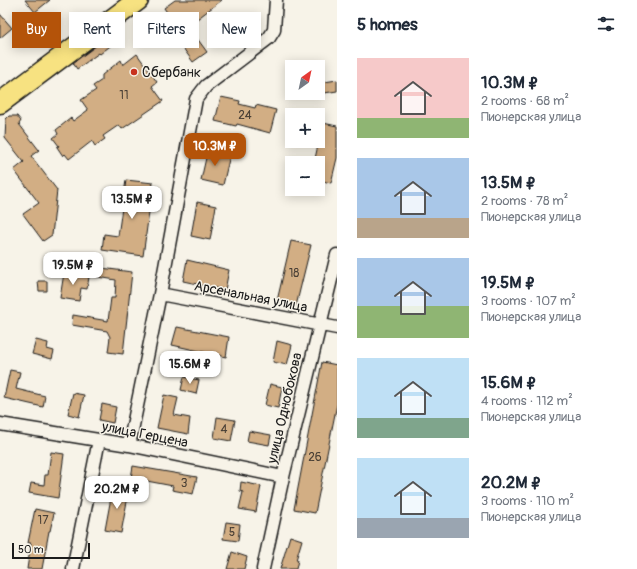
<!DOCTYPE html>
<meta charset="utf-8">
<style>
:root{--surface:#fff;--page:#f6f6f7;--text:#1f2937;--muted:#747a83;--accent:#b45309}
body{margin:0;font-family:Pangolin,sans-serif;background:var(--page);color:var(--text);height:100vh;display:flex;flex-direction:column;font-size:15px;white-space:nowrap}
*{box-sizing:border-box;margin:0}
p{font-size:13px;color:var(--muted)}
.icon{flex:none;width:22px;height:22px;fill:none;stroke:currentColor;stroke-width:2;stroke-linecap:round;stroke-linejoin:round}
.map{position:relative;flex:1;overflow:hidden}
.panel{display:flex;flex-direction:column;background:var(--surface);width:300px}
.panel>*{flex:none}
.top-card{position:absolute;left:12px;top:12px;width:265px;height:36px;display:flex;gap:8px}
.needle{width:26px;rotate:33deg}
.fabs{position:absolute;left:285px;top:60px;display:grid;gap:8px}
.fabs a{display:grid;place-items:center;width:40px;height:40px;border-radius:0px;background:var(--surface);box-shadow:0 2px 10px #0003;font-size:20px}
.scale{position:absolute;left:12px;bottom:10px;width:78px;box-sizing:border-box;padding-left:4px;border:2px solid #1c1c1c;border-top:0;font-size:11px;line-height:14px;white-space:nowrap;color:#1c1c1c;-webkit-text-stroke:3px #f7f3e8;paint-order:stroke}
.price{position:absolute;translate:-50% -34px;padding:0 9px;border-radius:8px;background:#fff;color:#222;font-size:13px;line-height:26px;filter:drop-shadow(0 1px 2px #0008)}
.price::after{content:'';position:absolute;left:50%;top:24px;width:12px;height:9px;margin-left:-6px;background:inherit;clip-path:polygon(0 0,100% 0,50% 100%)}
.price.on{background:var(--accent);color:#fff}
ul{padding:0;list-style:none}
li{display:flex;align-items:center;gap:12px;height:100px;padding:0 20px}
li span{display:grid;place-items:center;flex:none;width:112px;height:80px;border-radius:0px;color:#555}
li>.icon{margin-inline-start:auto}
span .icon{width:48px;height:48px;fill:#fffc;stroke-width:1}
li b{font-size:17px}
h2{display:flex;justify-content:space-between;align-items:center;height:48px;padding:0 20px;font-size:17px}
.pill{padding:0 14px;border-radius:0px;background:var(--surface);box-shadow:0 2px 10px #0003;font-size:14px;line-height:36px}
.pill.on{background:var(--accent);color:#fff}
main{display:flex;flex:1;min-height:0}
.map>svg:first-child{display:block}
</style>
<main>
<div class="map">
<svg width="337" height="569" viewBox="0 0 337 569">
<rect width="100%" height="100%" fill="#f7f3e8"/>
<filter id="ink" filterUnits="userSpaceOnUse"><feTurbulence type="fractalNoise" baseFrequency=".025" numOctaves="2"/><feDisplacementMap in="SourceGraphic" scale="8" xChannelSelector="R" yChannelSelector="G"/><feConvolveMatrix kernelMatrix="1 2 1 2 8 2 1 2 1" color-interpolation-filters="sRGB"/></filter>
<g filter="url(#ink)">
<path fill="#d2ae84" stroke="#1c1c1c" d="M 25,0 L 50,0 L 35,12 Z
M 175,0 L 222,0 L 188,26 L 207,52 L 193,62 L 178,41 L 184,37 L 164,8 Z
M 0,14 L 12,28 L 0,38 Z
M 113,33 L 118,40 L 100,54 L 99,53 L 77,69 L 73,63 Z
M 137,54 L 157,82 L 152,86 L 163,101 L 122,129 L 119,125 L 103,136 L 105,139 L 95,146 L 92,141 L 69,159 L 65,154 L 63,156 L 57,147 L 59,146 L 53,138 L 58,134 L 56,130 L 71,118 L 73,121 L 88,110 L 81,100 L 96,90 L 93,86 L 102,80 L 102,75 L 121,60 L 123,65 Z
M 337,80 L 337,91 L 318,94 L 318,83 Z
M 221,97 L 240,101 L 239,104 L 255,108 L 256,105 L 276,110 L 270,133 L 237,124 L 236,126 L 215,121 Z
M 9,116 L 17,116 L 21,121 L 19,124 L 39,150 L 31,156 L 57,190 L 52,235 L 43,241 L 23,214 L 39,203 L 14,170 L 24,162 L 5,138 L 6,119 Z
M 323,123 L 337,126 L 337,158 L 331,183 L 318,180 L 318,163 L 314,163 Z
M 208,149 L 230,155 L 223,185 L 201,180 Z
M 126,180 L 153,183 L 143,256 L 102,250 L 104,234 L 118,236 Z
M 197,202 L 216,206 L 210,240 L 191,236 Z
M 291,241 L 311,245 L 296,306 L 277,301 Z
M 187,260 L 229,270 L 225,290 L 183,281 Z
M 86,266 L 132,272 L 123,354 L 108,352 L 110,337 L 107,331 L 72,325 L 73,315 L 108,321 L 111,298 L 115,298 L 116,280 L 85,275 Z
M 64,273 L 89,277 L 87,289 L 81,288 L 79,301 L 60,298 Z
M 38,281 L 47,281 L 47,291 L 39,291 Z
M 177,327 L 229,337 L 226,357 L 172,345 Z
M 36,340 L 48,343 L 47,349 L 54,351 L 52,359 L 32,354 Z
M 277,341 L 292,345 L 287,365 L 273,362 Z
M 322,362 L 337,365 L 337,404 L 315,513 L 294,509 Z
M 10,370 L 20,372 L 16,389 L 45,396 L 43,407 L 4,398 Z
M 184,377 L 199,380 L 196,394 L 181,390 Z
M 270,384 L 282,387 L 278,408 L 265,405 Z
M 73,393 L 84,395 L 79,417 L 68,414 Z
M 164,395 L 178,398 L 174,415 L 190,418 L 188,434 L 157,428 Z
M 102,404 L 116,407 L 113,423 L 99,420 Z
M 217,417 L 235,420 L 231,441 L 214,438 Z
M 249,431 L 271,435 L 269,445 L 247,441 Z
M 51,452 L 64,454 L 58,498 L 29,493 L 31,483 L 44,485 L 45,475 L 48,475 Z
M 133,466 L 197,477 L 193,494 L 172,490 L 173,486 L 131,478 Z
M 241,482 L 261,486 L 256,512 L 239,509 L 243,492 L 240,491 Z
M 113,487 L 129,491 L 121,533 L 105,530 Z
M 35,509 L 54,513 L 50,531 L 49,531 L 42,569 L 27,569 L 31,543 L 28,543 Z
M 226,522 L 240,524 L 238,541 L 223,539 Z
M 290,536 L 302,540 L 296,560 L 298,560 L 296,569 L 280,569 Z
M 232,552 L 247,557 L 244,569 L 227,569 Z"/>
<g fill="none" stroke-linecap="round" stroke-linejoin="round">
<defs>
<path id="street" d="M 160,294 L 337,328
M 0,424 L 129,445 L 283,477
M 129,445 L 160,294 L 196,99 L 206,86 L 269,38 L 274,30 L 276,0
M 73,569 L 99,440
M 263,569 L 283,477 L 337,255"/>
<path id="primary" d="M 0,103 L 138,0"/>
</defs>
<use href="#street" stroke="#1c1c1c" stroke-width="15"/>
<use href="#primary" stroke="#1c1c1c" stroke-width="23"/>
<use href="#street" stroke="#f7f3e8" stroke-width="12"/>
<use href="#primary" stroke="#f7e281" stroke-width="20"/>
</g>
</g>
<circle fill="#c8321e" stroke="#f7f3e8" stroke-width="1.5" cx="134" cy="72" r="4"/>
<g text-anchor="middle" stroke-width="3" stroke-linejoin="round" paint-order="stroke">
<g font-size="12" fill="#4a4036">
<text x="124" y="99">11</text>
<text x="245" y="119">24</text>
<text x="294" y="277">18</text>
<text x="224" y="433">4</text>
<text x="315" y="461">26</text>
<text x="184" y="487">3</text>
<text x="43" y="524">17</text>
<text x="232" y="536">5</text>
</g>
<g font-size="14" fill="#1c1c1c" stroke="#f7f3e8" text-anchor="start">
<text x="142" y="77">Сбербанк</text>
</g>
<g font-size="14" fill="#1c1c1c" stroke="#f7f3e8">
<text transform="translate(251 296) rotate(11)" y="5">Арсенальная улица</text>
<text transform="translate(284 408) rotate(-77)" y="5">улица Однобокова</text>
<text transform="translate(145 434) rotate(11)" y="5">улица Герцена</text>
</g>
</g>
</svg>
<div class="fabs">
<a><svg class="needle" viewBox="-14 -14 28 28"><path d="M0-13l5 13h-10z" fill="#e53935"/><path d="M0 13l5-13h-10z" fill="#747a83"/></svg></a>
<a>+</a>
<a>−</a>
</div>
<div class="scale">50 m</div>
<b class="price on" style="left:215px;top:167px">10.3M ₽</b>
<b class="price" style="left:132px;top:220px">13.5M ₽</b>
<b class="price" style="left:73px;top:286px">19.5M ₽</b>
<b class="price" style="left:190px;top:385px">15.6M ₽</b>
<b class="price" style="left:117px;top:510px">20.2M ₽</b>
<div class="top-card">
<a class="pill on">Buy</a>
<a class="pill">Rent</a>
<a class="pill">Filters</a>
<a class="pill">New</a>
</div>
</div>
<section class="panel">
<h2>5 homes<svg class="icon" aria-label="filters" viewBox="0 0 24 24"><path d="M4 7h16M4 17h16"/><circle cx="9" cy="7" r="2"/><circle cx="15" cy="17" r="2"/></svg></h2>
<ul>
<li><span style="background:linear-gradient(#f6c9c9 75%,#8fb573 0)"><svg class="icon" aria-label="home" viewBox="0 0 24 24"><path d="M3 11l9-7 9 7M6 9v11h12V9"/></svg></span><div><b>10.3M ₽</b><p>2 rooms · 68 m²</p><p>Пионерская улица</p></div></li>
<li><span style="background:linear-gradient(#a9c7e8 75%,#b9a48a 0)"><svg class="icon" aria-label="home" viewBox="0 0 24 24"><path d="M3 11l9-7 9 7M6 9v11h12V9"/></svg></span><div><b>13.5M ₽</b><p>2 rooms · 78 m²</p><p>Пионерская улица</p></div></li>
<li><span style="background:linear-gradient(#a9c7e8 60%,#8fb573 0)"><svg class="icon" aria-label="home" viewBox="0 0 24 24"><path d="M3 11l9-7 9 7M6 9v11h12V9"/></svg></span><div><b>19.5M ₽</b><p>3 rooms · 107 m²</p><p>Пионерская улица</p></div></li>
<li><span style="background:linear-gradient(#bfe0f5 75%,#7fa58c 0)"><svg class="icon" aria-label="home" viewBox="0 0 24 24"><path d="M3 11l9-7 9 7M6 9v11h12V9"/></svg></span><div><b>15.6M ₽</b><p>4 rooms · 112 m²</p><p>Пионерская улица</p></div></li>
<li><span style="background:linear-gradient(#bfe0f5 75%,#9aa5b1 0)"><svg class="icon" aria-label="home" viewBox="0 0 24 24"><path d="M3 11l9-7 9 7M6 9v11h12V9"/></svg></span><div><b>20.2M ₽</b><p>3 rooms · 110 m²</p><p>Пионерская улица</p></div></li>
</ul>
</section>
</main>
